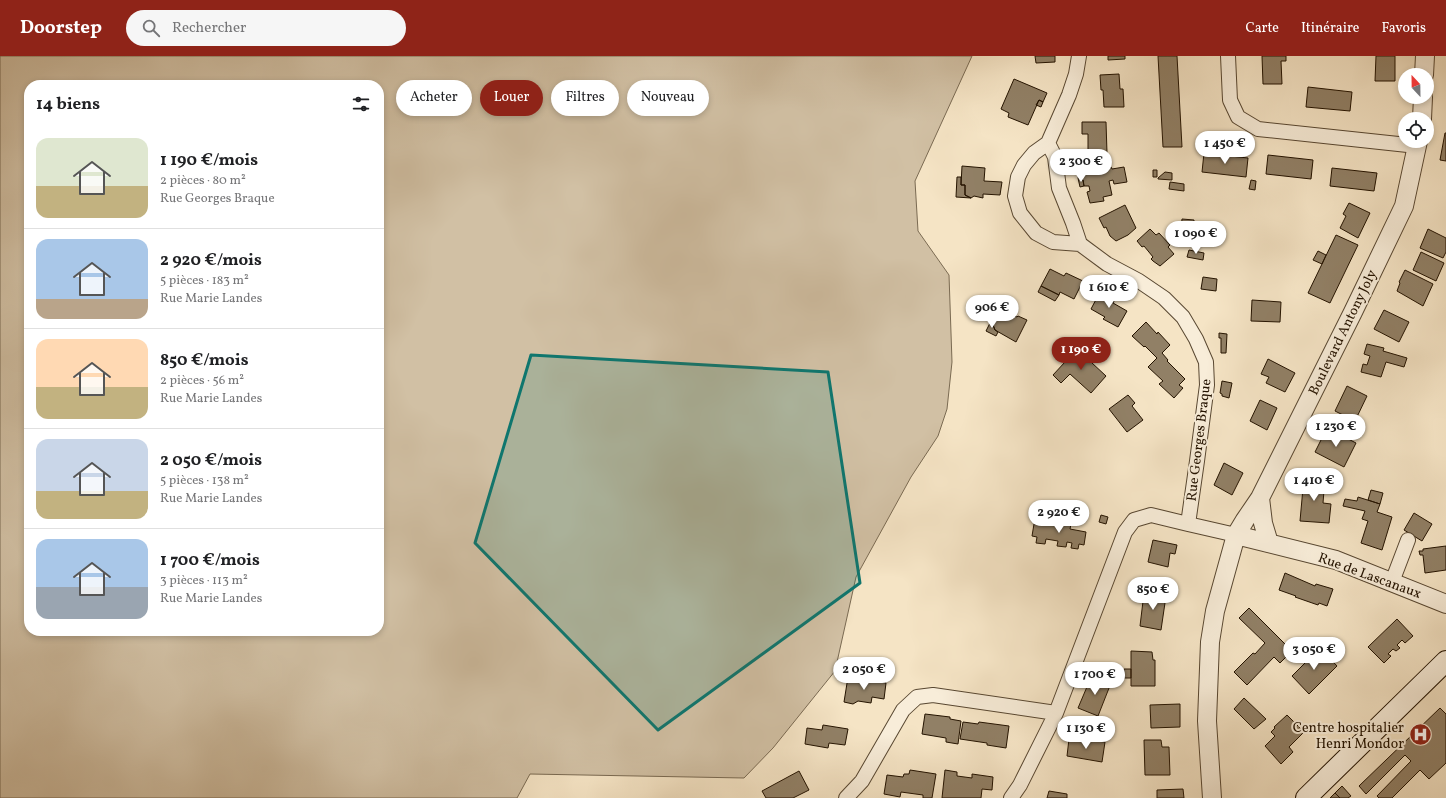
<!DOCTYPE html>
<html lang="fr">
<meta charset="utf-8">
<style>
:root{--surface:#fff;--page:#f6f6f6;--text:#202124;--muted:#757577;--line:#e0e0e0;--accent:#8f2418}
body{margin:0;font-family:Vollkorn,serif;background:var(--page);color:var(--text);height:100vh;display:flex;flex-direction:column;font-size:15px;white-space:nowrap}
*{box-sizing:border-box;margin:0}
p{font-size:13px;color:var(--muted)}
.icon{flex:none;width:22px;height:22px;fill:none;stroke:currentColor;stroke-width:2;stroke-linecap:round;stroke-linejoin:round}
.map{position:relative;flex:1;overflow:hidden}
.drawer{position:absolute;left:24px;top:24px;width:360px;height:556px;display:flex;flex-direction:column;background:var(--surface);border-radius:16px;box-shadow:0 2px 6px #0003}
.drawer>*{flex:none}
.guide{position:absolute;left:396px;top:24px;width:380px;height:36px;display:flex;gap:8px}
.needle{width:26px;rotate:338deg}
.buttons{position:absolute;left:1398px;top:12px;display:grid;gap:8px}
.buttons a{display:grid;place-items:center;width:36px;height:36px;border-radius:50%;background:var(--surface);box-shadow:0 2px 6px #0003;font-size:20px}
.price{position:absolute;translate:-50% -34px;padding:0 9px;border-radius:14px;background:#fff;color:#222;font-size:13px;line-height:26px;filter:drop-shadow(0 1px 2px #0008)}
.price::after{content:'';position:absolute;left:50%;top:24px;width:12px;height:9px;margin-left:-6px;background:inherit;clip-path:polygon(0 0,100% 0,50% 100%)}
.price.current{background:var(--accent);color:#fff}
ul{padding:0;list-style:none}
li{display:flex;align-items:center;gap:12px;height:100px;padding:0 12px}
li+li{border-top:1px solid var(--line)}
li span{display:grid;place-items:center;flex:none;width:112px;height:80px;border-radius:12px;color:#555}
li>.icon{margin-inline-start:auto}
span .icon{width:48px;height:48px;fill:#fffc;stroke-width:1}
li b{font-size:17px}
h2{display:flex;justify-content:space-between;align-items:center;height:48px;padding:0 12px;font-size:17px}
.chip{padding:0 14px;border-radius:18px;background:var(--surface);box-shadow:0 2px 6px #0003;font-size:14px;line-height:36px}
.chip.current{background:var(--accent);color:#fff}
header{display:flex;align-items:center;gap:24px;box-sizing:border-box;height:56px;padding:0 20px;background:var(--accent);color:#fff}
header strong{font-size:19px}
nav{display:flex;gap:22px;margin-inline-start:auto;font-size:14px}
.search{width:280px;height:36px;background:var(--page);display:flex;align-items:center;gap:10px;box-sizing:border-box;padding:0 14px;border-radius:22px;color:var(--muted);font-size:15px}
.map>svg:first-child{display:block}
</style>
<header>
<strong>Doorstep</strong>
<div class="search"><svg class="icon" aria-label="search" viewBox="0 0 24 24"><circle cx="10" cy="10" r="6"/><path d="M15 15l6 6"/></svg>Rechercher</div>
<nav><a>Carte</a><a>Itinéraire</a><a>Favoris</a></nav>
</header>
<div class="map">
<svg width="1446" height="742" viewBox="0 0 1446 742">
<rect width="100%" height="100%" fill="#f5e4c5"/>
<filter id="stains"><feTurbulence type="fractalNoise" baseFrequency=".005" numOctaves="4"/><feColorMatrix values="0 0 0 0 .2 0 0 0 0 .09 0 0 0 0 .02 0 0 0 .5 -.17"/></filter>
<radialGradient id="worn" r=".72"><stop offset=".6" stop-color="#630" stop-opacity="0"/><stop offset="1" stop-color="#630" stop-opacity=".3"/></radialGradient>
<path fill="#d1c0a4" stroke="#7a6a52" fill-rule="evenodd" d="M 0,0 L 972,0 L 915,125 L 918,175 L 949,219 L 952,306 L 947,353 L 938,380 L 911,421 L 856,521 L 835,615 L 773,692 L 744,722 L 530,718 L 517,742 L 0,742 ZM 29,29 L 379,29 L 379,575 L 29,575 Z"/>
<path fill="#918066" stroke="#241300" d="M 1035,0 L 1055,0 L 1055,6 L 1036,7 Z
M 1108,0 L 1125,0 L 1125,3 L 1108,4 Z
M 1158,0 L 1177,0 L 1182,91 L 1163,91 Z
M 1262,0 L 1286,0 L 1286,5 L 1281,5 L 1282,28 L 1263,28 Z
M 1376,0 L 1395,0 L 1395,25 L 1375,25 Z
M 1119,18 L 1120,33 L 1123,33 L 1124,51 L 1104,51 L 1103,34 L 1101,34 L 1100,19 Z
M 1014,23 L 1047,37 L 1043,46 L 1039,44 L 1028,69 L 1008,61 L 1009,57 L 1001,53 Z
M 1308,31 L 1352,36 L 1350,55 L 1306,51 Z
M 1039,44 L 1043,46 L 1041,51 L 1036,49 Z
M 1082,66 L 1106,66 L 1107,97 L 1088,97 L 1088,78 L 1082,78 Z
M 1445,77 L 1446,77 L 1446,105 L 1440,104 Z
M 1204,97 L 1248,102 L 1246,121 L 1202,116 Z
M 1268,99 L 1313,104 L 1311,123 L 1266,118 Z
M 962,110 L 985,112 L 984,125 L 1002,126 L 1000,139 L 983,138 L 983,142 L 974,140 L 971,142 L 965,139 L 965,129 L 961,129 Z
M 1111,111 L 1112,113 L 1124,111 L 1127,126 L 1114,128 L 1113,124 L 1109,125 L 1112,139 L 1103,141 L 1104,145 L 1090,147 L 1087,136 L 1090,135 L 1089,130 L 1084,130 L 1083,124 L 1078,122 L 1080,115 L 1090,113 L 1090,115 Z
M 1332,112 L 1377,117 L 1374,135 L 1330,130 Z
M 1153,114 L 1157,114 L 1157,121 L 1153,121 Z
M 1165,116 L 1172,117 L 1172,124 L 1158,123 L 1158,122 Z
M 957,121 L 961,121 L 961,129 L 965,129 L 965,139 L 971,142 L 956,141 Z
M 1078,122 L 1083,124 L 1084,130 L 1080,131 Z
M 1251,124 L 1256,125 L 1255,134 L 1249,133 Z
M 1170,126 L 1184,128 L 1184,135 L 1169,133 Z
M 1349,147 L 1370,157 L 1358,182 L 1340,172 L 1346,160 L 1343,158 Z
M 1125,149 L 1136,172 L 1128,179 L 1116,185 L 1110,180 L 1106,171 L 1104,172 L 1099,162 Z
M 1182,163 L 1194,164 L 1193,187 L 1180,185 Z
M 1150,173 L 1156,179 L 1159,177 L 1170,189 L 1168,191 L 1174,198 L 1160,210 L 1153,205 L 1151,203 L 1153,201 L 1144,190 L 1142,191 L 1137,185 Z
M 1428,173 L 1446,182 L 1446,196 L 1443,202 L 1420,192 Z
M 1336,179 L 1358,189 L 1330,247 L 1308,237 Z
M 1189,194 L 1204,197 L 1203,204 L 1187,201 Z
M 1318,195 L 1326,199 L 1322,208 L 1313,204 Z
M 1421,196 L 1444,207 L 1436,225 L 1413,214 Z
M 1050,213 L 1064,220 L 1066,217 L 1083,225 L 1074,243 L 1060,236 L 1059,239 L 1041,230 Z
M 1405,214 L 1433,228 L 1423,250 L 1397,235 L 1400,227 L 1399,226 Z
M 1203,221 L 1217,223 L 1216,235 L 1201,233 Z
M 1041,230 L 1059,239 L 1055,245 L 1038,236 Z
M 1100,236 L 1115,243 L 1113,247 L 1127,255 L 1118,271 L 1103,263 L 1105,261 L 1091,253 Z
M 1252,244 L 1281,246 L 1280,266 L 1251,265 Z
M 1002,251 L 1011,256 L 1010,258 L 1017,261 L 1018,260 L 1027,264 L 1016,286 L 995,274 L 993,269 Z
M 1384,254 L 1409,266 L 1399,286 L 1374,273 Z
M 991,265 L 994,267 L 993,269 L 995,274 L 998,276 L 996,280 L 986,275 Z
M 1146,266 L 1157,278 L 1158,276 L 1170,289 L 1162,297 L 1168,304 L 1167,305 L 1185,323 L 1179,329 L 1183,332 L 1174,342 L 1159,328 L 1163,325 L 1148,311 L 1157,302 L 1145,290 L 1144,291 L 1132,280 Z
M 1219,277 L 1227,278 L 1226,297 L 1221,297 L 1221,282 L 1219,282 Z
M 1367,288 L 1384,292 L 1383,295 L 1407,302 L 1404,311 L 1386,306 L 1381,321 L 1361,316 L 1363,308 L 1367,309 L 1370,300 L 1364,298 Z
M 1077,293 L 1106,320 L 1091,337 L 1070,318 L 1061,327 L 1053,319 Z
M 1268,303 L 1295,317 L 1285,336 L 1266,327 L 1269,321 L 1261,318 Z
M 1222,325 L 1232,327 L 1229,342 L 1222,340 L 1222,338 L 1220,337 Z
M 1347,330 L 1367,340 L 1355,365 L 1335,355 Z
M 1128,339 L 1135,347 L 1132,350 L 1143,364 L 1127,376 L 1109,353 Z
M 1260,344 L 1277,352 L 1267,374 L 1250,365 Z
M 1327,372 L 1356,387 L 1344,411 L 1315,396 Z
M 1224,407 L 1243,417 L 1232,439 L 1214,429 Z
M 1304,421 L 1325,422 L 1323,447 L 1331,448 L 1329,467 L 1300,465 Z
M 1371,434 L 1383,437 L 1380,448 L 1368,444 Z
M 1358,441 L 1380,448 L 1377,456 L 1392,461 L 1382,494 L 1361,487 L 1368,465 L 1362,463 L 1365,455 L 1343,450 L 1345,443 L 1357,445 Z
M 1414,457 L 1432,468 L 1422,485 L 1404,474 Z
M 1101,459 L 1108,461 L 1106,468 L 1099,466 Z
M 1046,464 L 1071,468 L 1070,473 L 1086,476 L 1084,489 L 1079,488 L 1078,493 L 1071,492 L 1072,487 L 1067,486 L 1066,491 L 1057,490 L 1058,485 L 1046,483 L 1045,488 L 1036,487 L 1037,481 L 1032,480 L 1034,468 L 1045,469 Z
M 1153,484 L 1177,489 L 1175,498 L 1170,497 L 1168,511 L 1148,506 Z
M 1446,490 L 1446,514 L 1425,517 L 1423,499 L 1420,499 L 1419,495 L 1423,495 L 1423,493 Z
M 1285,517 L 1315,530 L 1316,528 L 1333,533 L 1327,550 L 1319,547 L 1318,549 L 1295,541 L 1296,540 L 1279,534 Z
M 1144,537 L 1166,540 L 1161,574 L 1140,570 Z
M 1249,552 L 1292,595 L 1280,607 L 1274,601 L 1247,629 L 1234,616 L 1253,597 L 1255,598 L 1265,587 L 1239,562 Z
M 1397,563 L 1413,580 L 1405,587 L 1402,584 L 1397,589 L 1400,592 L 1396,595 L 1393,593 L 1388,598 L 1391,600 L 1384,607 L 1368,591 Z
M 1320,592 L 1337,610 L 1309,638 L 1292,620 Z
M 1131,595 L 1152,596 L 1153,604 L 1155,604 L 1155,630 L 1131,630 Z
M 1124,613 L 1131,613 L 1131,622 L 1124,622 Z
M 1092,619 L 1111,627 L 1098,660 L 1078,652 Z
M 848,621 L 886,627 L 884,643 L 872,641 L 871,647 L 858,645 L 853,648 L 844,646 Z
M 1244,642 L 1266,663 L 1254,673 L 1234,653 Z
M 1180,648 L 1180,671 L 1151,672 L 1150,649 Z
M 1440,652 L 1446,658 L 1446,707 L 1429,723 L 1420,714 L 1392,742 L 1379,742 L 1377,740 L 1411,705 L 1405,699 L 1366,738 L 1359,730 Z
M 925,658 L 950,661 L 950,663 L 961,665 L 958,688 L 946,686 L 946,682 L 922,678 Z
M 1287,659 L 1304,676 L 1289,691 L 1293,696 L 1281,708 L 1265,690 L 1275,680 L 1271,676 L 1275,672 L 1274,671 Z
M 963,666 L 978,668 L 979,666 L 1009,670 L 1006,692 L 987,689 L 987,687 L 960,683 Z
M 823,669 L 848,673 L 845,689 L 829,687 L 828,692 L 805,688 L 807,672 L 822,674 Z
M 1069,683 L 1079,685 L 1079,683 L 1105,686 L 1102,706 L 1067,700 Z
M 1144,684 L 1161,684 L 1162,691 L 1169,691 L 1170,719 L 1145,719 Z
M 910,714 L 936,718 L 932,742 L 923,742 L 923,739 L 901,736 L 900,741 L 884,738 L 887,719 L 903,721 L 904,718 L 909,718 Z
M 945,714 L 957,716 L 957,720 L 972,722 L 972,718 L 993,721 L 992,734 L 982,733 L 981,742 L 942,742 Z
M 799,715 L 809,734 L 793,742 L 766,742 L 762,735 Z
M 1342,730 L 1351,740 L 1348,742 L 1340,742 L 1335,737 Z
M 1183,733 L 1184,742 L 1157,742 L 1157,734 Z
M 1049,735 L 1067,738 L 1067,742 L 1047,742 Z
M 1335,737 L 1340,742 L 1330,742 Z"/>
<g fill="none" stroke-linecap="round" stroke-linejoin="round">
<defs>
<path id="minor" d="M 1079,0 L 1076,18 L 1069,39 L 1048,87 L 1034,97 L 1024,109 L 1018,121 L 1015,140 L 1020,157 L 1036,177 L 1053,186 L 1080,188 L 1107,208 L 1139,225 L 1164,242 L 1183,261 L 1196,283 L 1206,306 L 1207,329 L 1197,405 L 1188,468 L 1236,479
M 1228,0 L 1230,44 L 1238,61 L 1258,73 L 1417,90
M 1048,87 L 1055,101 L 1059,132 L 1073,167 L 1080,188
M 1392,526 L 1408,484
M 846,742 L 862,725 L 903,654 L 917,641 L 933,639 L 1056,657
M 1011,742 L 1020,729 L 1056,657 L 1125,476 L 1134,464 L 1151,459 L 1188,468"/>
<path id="tertiary" d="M 1424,19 L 1425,0
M 1422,63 L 1423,41
M 1260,442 L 1263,467 L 1269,487
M 1236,479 L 1336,504 L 1446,548
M 1212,742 L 1207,665 L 1210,586 L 1215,555 L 1236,479 L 1245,464 L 1260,442 L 1353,256 L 1404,150 L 1418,85"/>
<path id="secondary" d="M 1306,742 L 1446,605"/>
</defs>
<use href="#minor" stroke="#584731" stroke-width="16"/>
<use href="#tertiary" stroke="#584731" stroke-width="20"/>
<use href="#secondary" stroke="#241300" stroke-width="22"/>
<use href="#minor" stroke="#f8edd9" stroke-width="14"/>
<use href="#tertiary" stroke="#f8edd9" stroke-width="18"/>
<use href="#secondary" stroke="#f8edd9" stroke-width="20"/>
</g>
<path fill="#0f766e" fill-opacity="0.2" stroke="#0f766e" stroke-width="3" stroke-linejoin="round" d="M 531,299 L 828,316 L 860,527 L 658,674 L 475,487 Z"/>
<defs>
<symbol id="hospital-disc" viewBox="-11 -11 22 22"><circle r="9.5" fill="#8f2418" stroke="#f8edd9"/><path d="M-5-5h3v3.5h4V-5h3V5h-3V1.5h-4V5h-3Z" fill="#fff"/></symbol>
</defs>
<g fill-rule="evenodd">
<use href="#hospital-disc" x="1408" y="666" width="25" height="25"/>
</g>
<g text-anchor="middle" stroke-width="4" stroke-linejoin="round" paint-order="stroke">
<g font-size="14" fill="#241300" stroke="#f8edd9">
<text transform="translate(1342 276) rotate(-64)" y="5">Boulevard Antony Joly</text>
<text transform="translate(1198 384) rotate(-83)" y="5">Rue Georges Braque</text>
<text transform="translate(1370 519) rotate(20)" y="5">Rue de Lascanaux</text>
</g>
<g font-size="14" fill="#241300" stroke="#f8edd9" text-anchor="end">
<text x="1404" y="676">Centre hospitalier<tspan x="1404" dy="16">Henri Mondor</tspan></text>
</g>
</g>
<rect width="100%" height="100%" filter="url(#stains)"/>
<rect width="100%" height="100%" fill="url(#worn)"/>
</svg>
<div class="buttons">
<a><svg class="needle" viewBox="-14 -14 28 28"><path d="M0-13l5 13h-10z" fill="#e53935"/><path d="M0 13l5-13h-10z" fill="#757577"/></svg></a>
<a><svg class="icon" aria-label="locate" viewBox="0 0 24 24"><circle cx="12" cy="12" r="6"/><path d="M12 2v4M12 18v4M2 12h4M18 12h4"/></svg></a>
</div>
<b class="price" style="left:1225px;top:109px">1 450 €</b>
<b class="price" style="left:1081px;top:127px">2 300 €</b>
<b class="price" style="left:1196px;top:199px">1 090 €</b>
<b class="price" style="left:1109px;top:253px">1 610 €</b>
<b class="price" style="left:992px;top:273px">906 €</b>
<b class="price current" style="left:1081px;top:315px">1 190 €</b>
<b class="price" style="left:1336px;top:392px">1 230 €</b>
<b class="price" style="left:1314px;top:446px">1 410 €</b>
<b class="price" style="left:1059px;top:478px">2 920 €</b>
<b class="price" style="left:1153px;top:555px">850 €</b>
<b class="price" style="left:1314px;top:615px">3 050 €</b>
<b class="price" style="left:864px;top:635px">2 050 €</b>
<b class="price" style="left:1095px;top:640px">1 700 €</b>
<b class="price" style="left:1086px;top:694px">1 130 €</b>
<div class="guide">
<a class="chip">Acheter</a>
<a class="chip current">Louer</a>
<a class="chip">Filtres</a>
<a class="chip">Nouveau</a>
</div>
<section class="drawer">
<h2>14 biens<svg class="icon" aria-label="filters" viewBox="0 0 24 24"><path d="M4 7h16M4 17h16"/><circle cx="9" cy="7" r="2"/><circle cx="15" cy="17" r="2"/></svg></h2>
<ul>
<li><span style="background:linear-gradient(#dfe7d0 60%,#c2b280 0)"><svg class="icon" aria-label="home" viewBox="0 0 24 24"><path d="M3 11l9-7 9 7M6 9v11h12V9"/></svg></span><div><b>1 190 €/mois</b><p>2 pièces · 80 m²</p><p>Rue Georges Braque</p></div></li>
<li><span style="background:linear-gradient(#a9c7e8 75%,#b9a48a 0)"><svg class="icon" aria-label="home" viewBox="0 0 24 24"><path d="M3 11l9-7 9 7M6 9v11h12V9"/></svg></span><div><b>2 920 €/mois</b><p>5 pièces · 183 m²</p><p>Rue Marie Landes</p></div></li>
<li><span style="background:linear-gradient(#ffd9b3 60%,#c2b280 0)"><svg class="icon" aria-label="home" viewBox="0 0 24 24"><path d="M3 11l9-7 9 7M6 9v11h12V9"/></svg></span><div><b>850 €/mois</b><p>2 pièces · 56 m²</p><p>Rue Marie Landes</p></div></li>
<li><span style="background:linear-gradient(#c9d6e8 65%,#c2b280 0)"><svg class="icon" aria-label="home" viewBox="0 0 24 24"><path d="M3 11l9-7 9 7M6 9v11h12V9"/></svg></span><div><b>2 050 €/mois</b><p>5 pièces · 138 m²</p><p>Rue Marie Landes</p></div></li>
<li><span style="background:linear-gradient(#a9c7e8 60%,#9aa5b1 0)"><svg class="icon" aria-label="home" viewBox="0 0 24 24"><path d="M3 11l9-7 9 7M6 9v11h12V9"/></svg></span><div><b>1 700 €/mois</b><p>3 pièces · 113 m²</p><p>Rue Marie Landes</p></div></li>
</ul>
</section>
</div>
